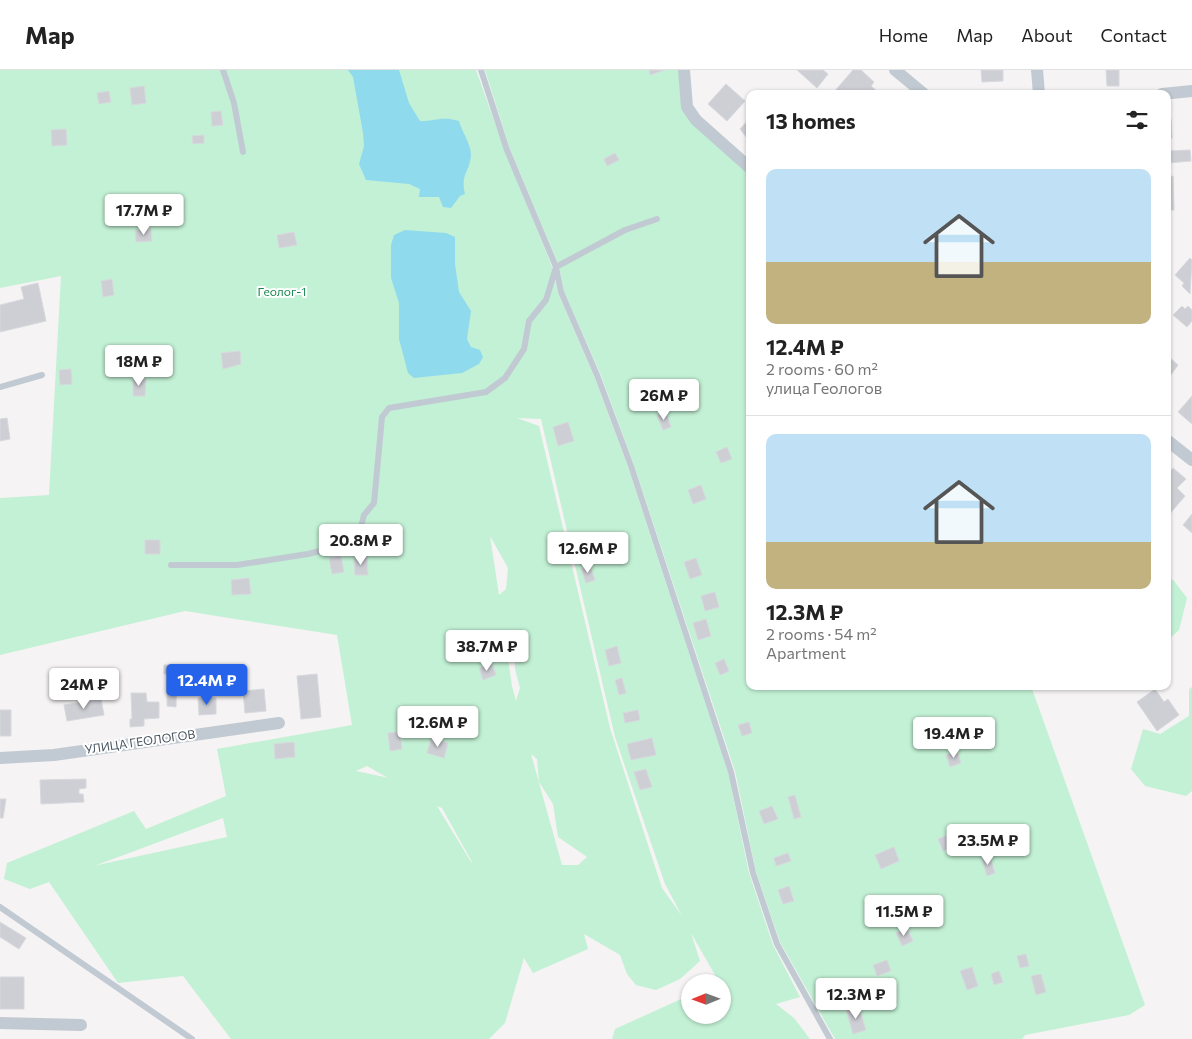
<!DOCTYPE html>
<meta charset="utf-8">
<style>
:root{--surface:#fff;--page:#f2f2f2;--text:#222;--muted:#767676;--line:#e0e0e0;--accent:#2563eb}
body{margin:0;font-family:Commissioner,sans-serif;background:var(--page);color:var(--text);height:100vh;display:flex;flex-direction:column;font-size:19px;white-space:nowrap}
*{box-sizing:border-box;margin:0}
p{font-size:16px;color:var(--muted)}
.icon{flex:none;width:28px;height:28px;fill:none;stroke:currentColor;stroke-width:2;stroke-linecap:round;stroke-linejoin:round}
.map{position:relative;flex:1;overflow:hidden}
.side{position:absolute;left:746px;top:20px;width:425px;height:600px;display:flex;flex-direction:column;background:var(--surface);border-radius:10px;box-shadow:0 1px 4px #0004}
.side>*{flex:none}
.needle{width:32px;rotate:269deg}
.fabs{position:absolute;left:681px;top:904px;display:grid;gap:10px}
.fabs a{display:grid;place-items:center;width:50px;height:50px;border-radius:50%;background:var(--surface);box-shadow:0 1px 4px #0004;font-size:25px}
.price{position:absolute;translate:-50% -42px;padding:0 11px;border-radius:5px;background:#fff;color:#222;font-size:16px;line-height:32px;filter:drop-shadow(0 1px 2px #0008)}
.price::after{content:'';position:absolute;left:50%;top:30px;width:15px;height:11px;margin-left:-8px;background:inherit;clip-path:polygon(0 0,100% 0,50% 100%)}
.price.selected{background:var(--accent);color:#fff}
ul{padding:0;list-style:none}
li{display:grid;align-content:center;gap:10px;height:265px;padding:0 20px}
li+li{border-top:1px solid var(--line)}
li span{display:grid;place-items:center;height:155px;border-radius:10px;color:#555}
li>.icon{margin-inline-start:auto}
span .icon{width:90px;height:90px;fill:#fffc;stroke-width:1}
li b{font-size:21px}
h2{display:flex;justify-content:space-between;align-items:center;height:60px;padding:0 20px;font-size:21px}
header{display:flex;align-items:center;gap:30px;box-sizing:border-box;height:70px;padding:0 25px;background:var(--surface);border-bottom:1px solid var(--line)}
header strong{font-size:24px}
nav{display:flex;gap:28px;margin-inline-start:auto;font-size:18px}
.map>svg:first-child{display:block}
</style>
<header>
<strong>Map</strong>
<nav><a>Home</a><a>Map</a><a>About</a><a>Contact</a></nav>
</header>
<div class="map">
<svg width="1192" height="969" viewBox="0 0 1192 969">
<rect width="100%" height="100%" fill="#f5f3f3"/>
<path fill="#c3f1d5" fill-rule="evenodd" d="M 0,0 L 476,0 L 505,81 L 553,199 L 558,223 L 594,306 L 628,397 L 728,702 L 749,803 L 773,875 L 800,927 L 776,934 L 794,948 L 810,969 L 612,969 L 615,959 L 690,925 L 690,945 L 722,945 L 722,912 L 719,912 L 691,863 L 700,891 L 680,909 L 656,920 L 636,915 L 627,904 L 620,885 L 584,864 L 588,879 L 533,903 L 524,888 L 505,953 L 489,969 L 231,969 L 183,906 L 118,913 L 49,812 L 30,819 L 4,809 L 7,793 L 134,741 L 146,759 L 226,726 L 217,679 L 352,655 L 337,565 L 185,541 L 0,585 L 0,428 L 49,425 L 61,206 L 0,218 ZM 517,348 L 541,349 L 615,667 L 665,814 L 682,846 L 662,818 L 610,658 L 539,356 ZM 490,466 L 508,498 L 506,519 L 499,525 ZM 504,561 L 515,573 L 515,599 L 520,618 L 516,631 L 512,616 ZM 531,684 L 537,689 L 539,712 L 553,734 L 558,767 L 587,787 L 578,795 L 562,795 ZM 367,696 L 388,708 L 389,708 L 356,701 ZM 437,736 L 442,738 L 472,792 L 471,792 ZM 223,748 L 227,767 L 93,796 L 94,796 Z
M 485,0 L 680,0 L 684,38 L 750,103 L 750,616 L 1031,616 L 1145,935 L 1129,945 L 1025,965 L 1022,969 L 835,969 L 780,872 L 756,802 L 735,701 L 634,395 L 600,303 L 564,222 L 559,196 L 510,79 Z
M 1168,507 L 1174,511 L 1187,528 L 1179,560 L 1168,570 Z
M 1192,617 L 1192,721 L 1186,726 L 1145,716 L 1131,699 L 1143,659 L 1160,664 L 1189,646 L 1189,619 Z"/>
<path fill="#90daee" d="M 348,0 L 399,0 L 409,33 L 420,51 C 437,51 442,46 459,51 C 462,62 471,74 471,85 C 470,102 460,104 465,124 L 460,126 L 451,138 L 443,137 L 439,127 L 419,127 L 420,119 L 409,114 L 366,110 L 359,94 L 364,76 L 363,63 L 353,7 Z
M 405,160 L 446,163 L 455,167 L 455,194 L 459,222 L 471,241 L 467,269 L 471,277 L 480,280 L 483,287 L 479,294 L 462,303 L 414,308 L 408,303 L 399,269 L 399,233 L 391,208 L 391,175 L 394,165 Z"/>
<path fill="#cdcfd5" stroke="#d7d9de" d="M 649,0 L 665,0 L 650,5 Z
M 797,0 L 823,0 L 828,4 L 817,18 Z
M 853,0 L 861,0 L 874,12 L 871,16 L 878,22 L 876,24 L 833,23 Z
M 981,0 L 1003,0 L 1003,11 L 982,12 Z
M 1106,0 L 1119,0 L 1119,16 L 1107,16 Z
M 726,14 L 745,31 L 727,51 L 708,34 Z
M 144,16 L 146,33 L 132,35 L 130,18 Z
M 109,21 L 111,32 L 99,34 L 97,23 Z
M 221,41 L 223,55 L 212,56 L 211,42 Z
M 750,48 L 750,72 L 740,59 Z
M 1168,49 L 1171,49 L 1172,68 L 1168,68 Z
M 66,59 L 67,75 L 52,76 L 51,60 Z
M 204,65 L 204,73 L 193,74 L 192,66 Z
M 1190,80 L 1191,91 L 1168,93 L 1168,81 Z
M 615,83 L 619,90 L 607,96 L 604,89 Z
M 1173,106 L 1174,140 L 1168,140 L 1168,107 Z
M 151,159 L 152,171 L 136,172 L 135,160 Z
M 294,162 L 297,175 L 279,178 L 277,165 Z
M 1190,188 L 1192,190 L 1190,224 L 1182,216 L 1184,213 L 1175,205 Z
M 112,209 L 114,225 L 103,227 L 101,211 Z
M 38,213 L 46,251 L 0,262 L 0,235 L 24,229 L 21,217 Z
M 1182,236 L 1185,239 L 1188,236 L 1192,240 L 1192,251 L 1187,257 L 1173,245 Z
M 240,281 L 241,294 L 223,299 L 221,283 Z
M 1168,286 L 1178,295 L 1168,309 Z
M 71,299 L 72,314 L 60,315 L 59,300 Z
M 133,309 L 146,309 L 145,326 L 133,326 Z
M 1192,326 L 1192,354 L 1178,342 Z
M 666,342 L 671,357 L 663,360 L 657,345 Z
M 7,348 L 10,369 L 0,371 L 0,349 Z
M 568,352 L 574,371 L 558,376 L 553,357 Z
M 727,377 L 732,389 L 721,393 L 716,382 Z
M 1173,398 L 1186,409 L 1177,418 L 1185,426 L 1168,446 L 1168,404 Z
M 701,415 L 706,429 L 693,434 L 688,420 Z
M 1192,444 L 1192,463 L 1183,455 Z
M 145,470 L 160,470 L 160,484 L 145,484 Z
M 587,473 L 591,486 L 581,489 L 577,476 Z
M 341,486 L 344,502 L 332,504 L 329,488 Z
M 367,487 L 368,505 L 355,505 L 354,488 Z
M 696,488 L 702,505 L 690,509 L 684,492 Z
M 590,496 L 595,510 L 586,513 L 581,499 Z
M 249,508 L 251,524 L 232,525 L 231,510 Z
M 715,522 L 719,537 L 705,541 L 701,526 Z
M 706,549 L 711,566 L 698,570 L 693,553 Z
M 617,576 L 621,593 L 609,596 L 605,580 Z
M 724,589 L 729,601 L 720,605 L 715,593 Z
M 492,594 L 496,605 L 483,610 L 479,598 Z
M 164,595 L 177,595 L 176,637 L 167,636 L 167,612 L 169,612 L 170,604 L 164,604 Z
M 317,604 L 321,647 L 301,649 L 297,606 Z
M 622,608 L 626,623 L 619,625 L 615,610 Z
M 264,619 L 266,641 L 245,643 L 243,621 Z
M 1155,619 L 1164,632 L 1168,629 L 1179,645 L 1157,661 L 1137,632 Z
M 131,623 L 146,623 L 147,632 L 159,632 L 159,648 L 144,649 L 144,656 L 130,657 L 130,649 L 132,649 Z
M 198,628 L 216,628 L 216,644 L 199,645 Z
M 101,629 L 104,645 L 67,651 L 64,635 Z
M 0,640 L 11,640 L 11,666 L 0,666 Z
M 638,640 L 640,650 L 625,653 L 623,643 Z
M 941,647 L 946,663 L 936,666 L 930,651 Z
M 749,652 L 752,663 L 742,666 L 738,655 Z
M 400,662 L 402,679 L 390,681 L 388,663 Z
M 652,668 L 656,685 L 631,690 L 627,674 Z
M 431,669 L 448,673 L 444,688 L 427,683 Z
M 294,672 L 295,687 L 275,689 L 274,674 Z
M 957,681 L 961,693 L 950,697 L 946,685 Z
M 646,699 L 652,717 L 640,720 L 634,702 Z
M 86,709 L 86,718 L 79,719 L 79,724 L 83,724 L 84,732 L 41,734 L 40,710 Z
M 795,725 L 801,747 L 794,749 L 788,727 Z
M 0,729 L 6,729 L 3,748 L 0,748 Z
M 772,736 L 778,749 L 764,754 L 759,741 Z
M 953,763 L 958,776 L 943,781 L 938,769 Z
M 894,777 L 899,791 L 881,799 L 875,785 Z
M 788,783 L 791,791 L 776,796 L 774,788 Z
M 990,787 L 995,803 L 987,806 L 982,789 Z
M 789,816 L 794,831 L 783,834 L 778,820 Z
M 0,852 L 26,868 L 19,879 L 0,867 Z
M 907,858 L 913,871 L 902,876 L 896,863 Z
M 1026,884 L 1029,896 L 1020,898 L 1017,886 Z
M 887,890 L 891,901 L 877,906 L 873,895 Z
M 972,897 L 978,916 L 967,920 L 960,901 Z
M 999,901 L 1003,912 L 994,915 L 991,904 Z
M 1041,904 L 1046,922 L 1036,925 L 1031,906 Z
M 0,907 L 24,907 L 24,939 L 0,939 Z
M 859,936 L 866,960 L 853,964 L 846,940 Z"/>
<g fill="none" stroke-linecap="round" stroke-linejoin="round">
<path stroke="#c1cad2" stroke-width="6" d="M 223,0 L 234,33 L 243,82
M 481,0 L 507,80 L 556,197 L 561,222 L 597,305 L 631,396 L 731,702 L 753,803 L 777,874 L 830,969
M 0,317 L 42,305
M 171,495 L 237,495 L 308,484 L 348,474 L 359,465 L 364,445 L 374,433 L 382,347 L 389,338 L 486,322 L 505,308 L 524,279 L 529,251 L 546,230 L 556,197 L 625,160 L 657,149
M 0,837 L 192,969"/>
<path stroke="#c1cad2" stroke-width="12" d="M 684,0 L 687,37 L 696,50 L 750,98
M 895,0 L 924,24
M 1037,0 L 1039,24
M 1162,24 L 1192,21
M 1168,371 L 1192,390
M 0,688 L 54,685 L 279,653
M 0,953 L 81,955"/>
</g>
<g text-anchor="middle" stroke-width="4" stroke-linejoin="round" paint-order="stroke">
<g font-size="12" fill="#17864f" stroke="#fff">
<text x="282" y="226">Геолог-1</text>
</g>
<g font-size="12" fill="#4a5661" stroke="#fff">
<text transform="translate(140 672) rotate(-8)" y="4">УЛИЦА ГЕОЛОГОВ</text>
</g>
</g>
</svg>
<div class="fabs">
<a><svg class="needle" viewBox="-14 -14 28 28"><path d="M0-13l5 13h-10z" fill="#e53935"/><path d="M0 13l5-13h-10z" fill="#767676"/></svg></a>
</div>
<b class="price" style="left:144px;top:166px">17.7M ₽</b>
<b class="price" style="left:139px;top:317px">18M ₽</b>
<b class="price" style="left:664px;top:351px">26M ₽</b>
<b class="price" style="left:361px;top:496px">20.8M ₽</b>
<b class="price" style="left:588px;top:504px">12.6M ₽</b>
<b class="price" style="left:487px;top:602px">38.7M ₽</b>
<b class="price selected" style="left:207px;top:636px">12.4M ₽</b>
<b class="price" style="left:84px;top:640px">24M ₽</b>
<b class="price" style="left:438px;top:678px">12.6M ₽</b>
<b class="price" style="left:954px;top:689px">19.4M ₽</b>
<b class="price" style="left:988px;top:796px">23.5M ₽</b>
<b class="price" style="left:904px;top:867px">11.5M ₽</b>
<b class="price" style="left:856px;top:950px">12.3M ₽</b>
<section class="side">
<h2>13 homes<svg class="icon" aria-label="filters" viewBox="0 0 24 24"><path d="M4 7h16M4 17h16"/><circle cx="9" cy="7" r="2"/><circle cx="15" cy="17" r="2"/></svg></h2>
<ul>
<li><span style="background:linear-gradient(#bfe0f5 60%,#c2b280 0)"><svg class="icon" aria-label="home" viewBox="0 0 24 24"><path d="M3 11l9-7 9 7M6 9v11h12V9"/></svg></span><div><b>12.4M ₽</b><p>2 rooms · 60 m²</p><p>улица Геологов</p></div></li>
<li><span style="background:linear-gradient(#bfe0f5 70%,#c2b280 0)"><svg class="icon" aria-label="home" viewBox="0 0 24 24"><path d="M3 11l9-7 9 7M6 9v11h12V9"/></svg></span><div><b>12.3M ₽</b><p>2 rooms · 54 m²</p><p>Apartment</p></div></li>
</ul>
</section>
</div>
